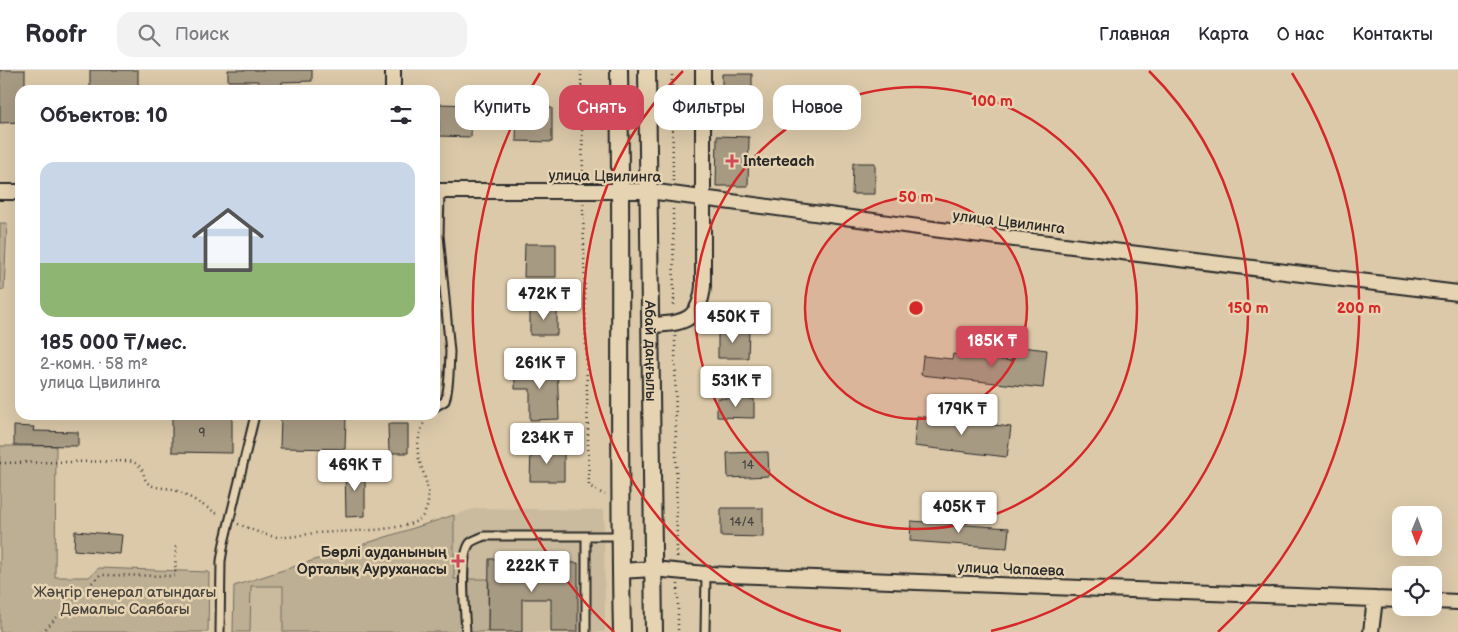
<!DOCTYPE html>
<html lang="ru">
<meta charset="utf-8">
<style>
:root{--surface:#fff;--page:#f2f2f3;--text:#2b2b33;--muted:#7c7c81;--line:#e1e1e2;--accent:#d1495b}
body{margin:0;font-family:"Balsamiq Sans",sans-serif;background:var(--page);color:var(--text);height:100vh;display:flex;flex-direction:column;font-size:19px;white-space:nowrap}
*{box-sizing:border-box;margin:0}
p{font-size:16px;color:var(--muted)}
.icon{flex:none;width:28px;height:28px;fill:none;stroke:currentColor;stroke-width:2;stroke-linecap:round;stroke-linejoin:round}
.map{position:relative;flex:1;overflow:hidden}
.sheet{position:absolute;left:15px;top:15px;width:425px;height:335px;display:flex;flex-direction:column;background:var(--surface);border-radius:15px;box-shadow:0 5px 20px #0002}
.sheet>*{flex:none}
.top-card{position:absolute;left:455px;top:15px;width:475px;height:45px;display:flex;gap:10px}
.needle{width:32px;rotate:181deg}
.buttons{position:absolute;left:1392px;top:436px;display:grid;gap:10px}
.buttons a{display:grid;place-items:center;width:50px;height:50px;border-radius:10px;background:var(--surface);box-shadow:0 5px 20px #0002;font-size:25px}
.price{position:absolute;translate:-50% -42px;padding:0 11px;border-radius:5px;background:#fff;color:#222;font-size:16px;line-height:32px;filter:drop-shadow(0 1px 2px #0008)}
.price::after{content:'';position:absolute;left:50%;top:30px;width:15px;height:11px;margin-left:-8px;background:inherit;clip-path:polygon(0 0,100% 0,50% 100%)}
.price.on{background:var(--accent);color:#fff}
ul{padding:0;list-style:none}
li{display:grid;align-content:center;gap:10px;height:265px;padding:0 25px}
li span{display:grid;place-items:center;height:155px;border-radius:15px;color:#555}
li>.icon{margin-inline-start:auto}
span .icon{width:90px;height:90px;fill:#fffc;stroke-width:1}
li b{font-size:21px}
h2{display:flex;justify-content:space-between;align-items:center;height:60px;padding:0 25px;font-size:21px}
.chip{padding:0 18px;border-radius:15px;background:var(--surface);box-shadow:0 5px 20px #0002;font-size:18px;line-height:45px}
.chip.on{background:var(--accent);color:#fff}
header{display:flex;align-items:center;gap:30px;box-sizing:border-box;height:70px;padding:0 25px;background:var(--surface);border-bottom:1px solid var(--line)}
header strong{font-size:24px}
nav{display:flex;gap:28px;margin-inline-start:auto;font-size:18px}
.search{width:350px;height:45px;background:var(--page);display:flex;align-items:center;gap:12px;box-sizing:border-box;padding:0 18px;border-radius:15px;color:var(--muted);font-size:19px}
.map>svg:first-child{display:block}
</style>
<header>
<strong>Roofr</strong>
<div class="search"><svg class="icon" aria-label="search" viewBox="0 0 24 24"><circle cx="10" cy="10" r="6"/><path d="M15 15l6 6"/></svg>Поиск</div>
<nav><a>Главная</a><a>Карта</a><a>О нас</a><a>Контакты</a></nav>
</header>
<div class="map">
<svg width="1458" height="562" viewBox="0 0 1458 562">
<rect width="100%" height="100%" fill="#dbc9a9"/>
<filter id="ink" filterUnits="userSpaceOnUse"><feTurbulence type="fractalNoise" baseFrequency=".02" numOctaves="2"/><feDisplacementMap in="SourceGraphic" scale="10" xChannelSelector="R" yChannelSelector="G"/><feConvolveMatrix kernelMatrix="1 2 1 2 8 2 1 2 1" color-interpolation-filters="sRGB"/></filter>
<g filter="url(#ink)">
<path fill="#cbbb9e" d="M 476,438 L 604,440 L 605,562 L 233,562 L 234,516 Z"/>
<path fill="#bdaf94" stroke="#746d60" d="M 0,153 L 7,153 L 4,220 L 0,219 Z
M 0,376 L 56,376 L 55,507 L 89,507 L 99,498 L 209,502 L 208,562 L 0,562 Z
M 454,445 L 454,509 L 488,509 L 488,562 L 283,562 L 283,516 L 251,516 L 250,562 L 233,562 L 234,516 Z"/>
<path fill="#a79a83" stroke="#2b2b2b" d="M 0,0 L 25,0 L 25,20 L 20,20 L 20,52 L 0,53 Z
M 90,0 L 138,0 L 138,20 L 90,20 Z
M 228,0 L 312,0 L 312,11 L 282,12 L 282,17 L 258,17 L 258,11 L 228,11 Z
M 722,4 L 752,4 L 752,31 L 722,31 Z
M 439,34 L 472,35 L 471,67 L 439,66 Z
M 517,37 L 552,38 L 552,72 L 516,71 Z
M 717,66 L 749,67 L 748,116 L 716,116 Z
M 853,93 L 875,93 L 875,124 L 852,124 Z
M 525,174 L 556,174 L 556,207 L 524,207 Z
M 530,237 L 557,237 L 557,265 L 530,265 Z
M 718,261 L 749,261 L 748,288 L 718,288 Z
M 1013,276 L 1047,280 L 1043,318 L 921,305 L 923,286 L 952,289 L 953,284 L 1011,291 Z
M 557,295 L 559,349 L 530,350 L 530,319 L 515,319 L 515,296 Z
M 717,328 L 754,329 L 754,348 L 717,347 Z
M 172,345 L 232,345 L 232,383 L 172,382 Z
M 281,346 L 346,347 L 345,379 L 280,378 Z
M 917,346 L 1011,357 L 1007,387 L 914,376 Z
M 388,354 L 408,354 L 408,383 L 389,383 Z
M 14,356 L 34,357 L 33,361 L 78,362 L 78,376 L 14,375 Z
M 531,379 L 564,379 L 564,411 L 530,411 Z
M 768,382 L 769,406 L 728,408 L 727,383 Z
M 345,398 L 365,398 L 365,446 L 346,447 Z
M 721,438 L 763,438 L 763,467 L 721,466 Z
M 911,451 L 1009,458 L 1007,478 L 910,471 Z
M 75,461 L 122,465 L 120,484 L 74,480 Z
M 489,489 L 542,489 L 542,492 L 578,493 L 578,562 L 551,562 L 551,529 L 522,529 L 522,562 L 488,562 Z"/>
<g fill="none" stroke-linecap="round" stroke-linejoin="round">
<defs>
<path id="service" d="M 435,337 L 445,331 C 450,316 449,298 450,282 L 439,165 L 440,121
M 586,466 L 620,466
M 220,562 L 221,491 L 224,473 L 255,345
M 466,562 C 465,543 459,487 470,473 C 473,470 480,468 484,466 L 586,466 L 586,562
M 705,562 L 706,504"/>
<path id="minor" d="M 393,0 L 393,20
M 435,121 L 649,121 L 941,160 L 1458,223
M 0,122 L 20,122
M 651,255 C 682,254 700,251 703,216 L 703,0
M 620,501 L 653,499 L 706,504 L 1401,530
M 1434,531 L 1458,532
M 1371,562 L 1375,529"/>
<g id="tertiary">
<path d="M 619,0 C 622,187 618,375 622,562"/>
<path id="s1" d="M 647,0 L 654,562"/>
</g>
</defs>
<use href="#service" stroke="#2b2b2b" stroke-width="11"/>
<use href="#minor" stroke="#2b2b2b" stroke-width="18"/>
<use href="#tertiary" stroke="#2b2b2b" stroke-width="20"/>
<path stroke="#2b2b2b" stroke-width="2.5" stroke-dasharray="1 4" stroke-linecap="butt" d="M 581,0 L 583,108
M 672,0 L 673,111
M 583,134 L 589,416 L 605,425
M 673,139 L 674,238
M 675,266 L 677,488
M 315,347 L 315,345
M 0,393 L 129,391 C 150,396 139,410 151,415 C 158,419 167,417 175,420 C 190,426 205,437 220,445
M 238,454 C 251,459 265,466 278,467 C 292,468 304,464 316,463 C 342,461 398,462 419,450 C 422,448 426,441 427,437 C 432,420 423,405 419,389 C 415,375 421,358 427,345
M 678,514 L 678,562
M 42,562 L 100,505 L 175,506 L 176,476"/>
<use href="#service" stroke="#e6d3b1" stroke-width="7"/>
<use href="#minor" stroke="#e6d3b1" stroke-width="14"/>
<use href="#tertiary" stroke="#e6d3b1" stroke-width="16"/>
</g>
</g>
<circle cx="916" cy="238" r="111" fill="#d62828" fill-opacity=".12"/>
<g fill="none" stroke="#d62828" stroke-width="2.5">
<circle cx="916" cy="238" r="111"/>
<circle cx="916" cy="238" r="221"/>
<path d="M841 561A332 332 0 0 1 683 1M1149 1A332 332 0 0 1 991 561"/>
<path d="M614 562A443 443 0 0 1 540 3M1292 3A443 443 0 0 1 1218 562"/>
</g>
<g fill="#d1495b" stroke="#e6d3b1" stroke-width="2">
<path d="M729.5 83.5h5v5h5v5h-5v5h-5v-5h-5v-5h5z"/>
<path d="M455.5 483.5h5v5h5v5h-5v5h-5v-5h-5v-5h5z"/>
</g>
<g text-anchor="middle" stroke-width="5" stroke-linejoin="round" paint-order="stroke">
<g font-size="12" fill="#4a4741">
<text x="202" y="367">9</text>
<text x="748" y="399">14</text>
<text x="742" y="456">14/4</text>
</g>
<g font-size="15" font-weight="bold" fill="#2b2b2b" stroke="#e6d3b1" text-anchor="start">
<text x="743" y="96">Interteach</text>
<text x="447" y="487" text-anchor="end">Бөрлі ауданының<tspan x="447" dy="17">Орталық Ауруханасы</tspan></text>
</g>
<g font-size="15" fill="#2b2b2b" stroke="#e6d3b1">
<text transform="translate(605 106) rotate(1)" y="5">улица Цвилинга</text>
<text transform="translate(1009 152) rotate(7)" y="5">улица Цвилинга</text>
<text dy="5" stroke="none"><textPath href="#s1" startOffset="281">Абай даңғылы</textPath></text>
<text transform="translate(1011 499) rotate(2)" y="5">улица Чапаева</text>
</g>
<g font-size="15" fill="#484540" stroke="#e6d3b1">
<text x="125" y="527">Жәңгір генерал атындағы<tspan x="125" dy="17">Демалыс Саябағы</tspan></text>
</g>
</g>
<circle cx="916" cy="238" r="8" fill="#d62828" stroke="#e6d3b1" stroke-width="2.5"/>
<g font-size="15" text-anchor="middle" font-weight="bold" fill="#d62828" stroke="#e6d3b1" stroke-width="5" stroke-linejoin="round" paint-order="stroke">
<text x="992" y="36">100 m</text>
<text x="916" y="132">50 m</text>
<text x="1248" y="243">150 m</text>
<text x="1359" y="243">200 m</text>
</g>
</svg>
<div class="buttons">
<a><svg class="needle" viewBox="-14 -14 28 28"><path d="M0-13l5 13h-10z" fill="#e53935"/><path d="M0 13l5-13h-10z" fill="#7c7c81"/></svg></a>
<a><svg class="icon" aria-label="locate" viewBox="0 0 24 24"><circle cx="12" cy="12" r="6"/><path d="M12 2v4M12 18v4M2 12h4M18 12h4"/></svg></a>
</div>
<b class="price" style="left:544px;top:251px">472K ₸</b>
<b class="price" style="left:733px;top:274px">450K ₸</b>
<b class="price on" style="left:992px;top:298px">185K ₸</b>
<b class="price" style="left:540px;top:320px">261K ₸</b>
<b class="price" style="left:736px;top:338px">531K ₸</b>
<b class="price" style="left:962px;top:366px">179K ₸</b>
<b class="price" style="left:547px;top:395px">234K ₸</b>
<b class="price" style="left:355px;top:422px">469K ₸</b>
<b class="price" style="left:959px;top:464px">405K ₸</b>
<b class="price" style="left:532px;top:523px">222K ₸</b>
<div class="top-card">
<a class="chip">Купить</a>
<a class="chip on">Снять</a>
<a class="chip">Фильтры</a>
<a class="chip">Новое</a>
</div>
<section class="sheet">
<h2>Объектов: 10<svg class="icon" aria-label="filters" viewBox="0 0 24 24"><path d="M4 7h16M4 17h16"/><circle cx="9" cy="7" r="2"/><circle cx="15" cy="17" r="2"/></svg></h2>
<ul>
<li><span style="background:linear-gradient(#c9d6e8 65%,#8fb573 0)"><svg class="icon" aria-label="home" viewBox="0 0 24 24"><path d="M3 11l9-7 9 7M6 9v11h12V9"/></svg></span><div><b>185 000 ₸/мес.</b><p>2-комн. · 58 m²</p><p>улица Цвилинга</p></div></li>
</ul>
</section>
</div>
